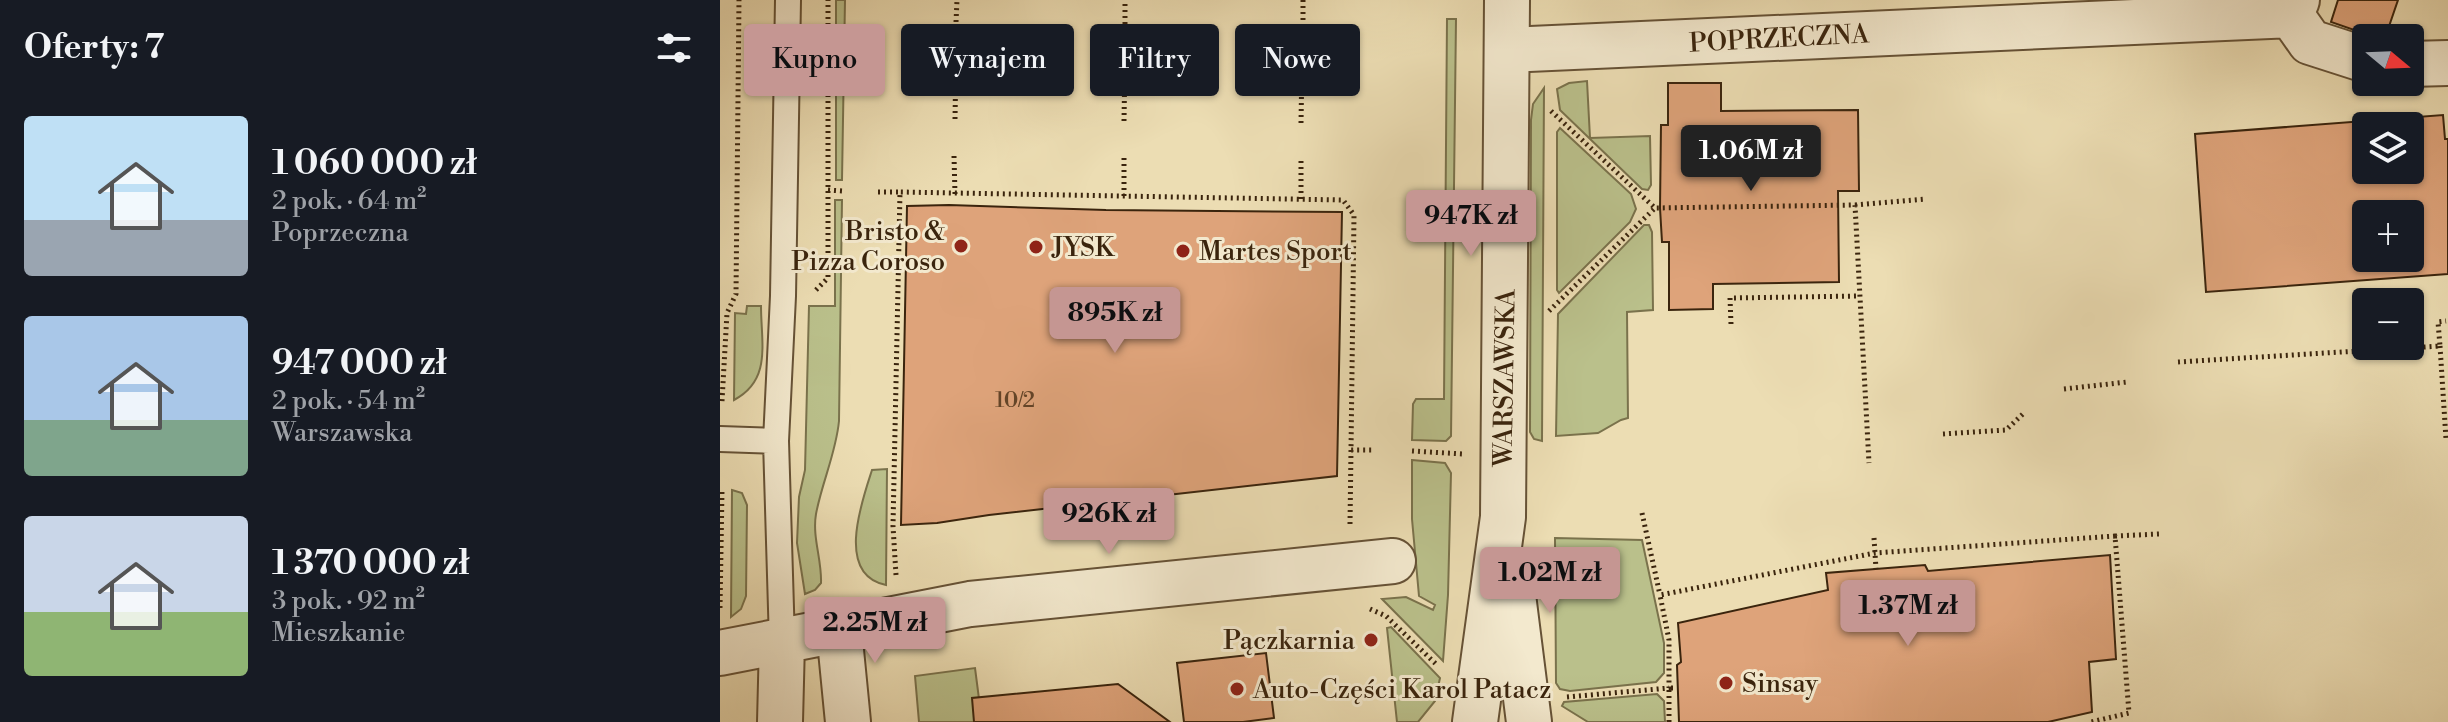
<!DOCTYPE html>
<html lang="pl">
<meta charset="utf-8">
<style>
:root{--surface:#171b24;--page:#20242c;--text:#f1f3f6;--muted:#9ea1a6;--accent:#c59692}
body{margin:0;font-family:"Libre Bodoni",serif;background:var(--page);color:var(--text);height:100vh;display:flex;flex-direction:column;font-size:30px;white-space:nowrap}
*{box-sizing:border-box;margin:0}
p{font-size:26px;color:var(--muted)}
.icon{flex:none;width:44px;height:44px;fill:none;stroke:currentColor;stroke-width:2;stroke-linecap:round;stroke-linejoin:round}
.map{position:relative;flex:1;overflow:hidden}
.side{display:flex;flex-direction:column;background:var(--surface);width:720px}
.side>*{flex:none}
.hud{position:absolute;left:24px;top:24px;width:760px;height:72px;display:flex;gap:16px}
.needle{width:52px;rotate:109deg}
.fabs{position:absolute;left:1632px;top:24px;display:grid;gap:16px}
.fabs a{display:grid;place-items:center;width:72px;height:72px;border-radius:8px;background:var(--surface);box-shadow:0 2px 6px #0004;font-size:40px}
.price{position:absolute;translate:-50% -68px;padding:0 18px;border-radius:8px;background:var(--accent);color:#111;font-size:26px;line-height:52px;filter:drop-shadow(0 2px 4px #0008)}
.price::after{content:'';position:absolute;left:50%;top:48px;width:24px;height:18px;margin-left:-12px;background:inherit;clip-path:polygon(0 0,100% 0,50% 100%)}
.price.current{background:#222;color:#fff}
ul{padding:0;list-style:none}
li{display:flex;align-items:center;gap:24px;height:200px;padding:0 24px}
li span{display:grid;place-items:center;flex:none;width:224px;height:160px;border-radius:8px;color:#555}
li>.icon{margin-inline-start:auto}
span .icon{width:96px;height:96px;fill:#fffc;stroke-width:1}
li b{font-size:34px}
h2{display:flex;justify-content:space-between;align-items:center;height:96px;padding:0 24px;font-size:34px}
.tag{padding:0 28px;border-radius:8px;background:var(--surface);box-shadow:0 2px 6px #0004;font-size:28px;line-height:72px}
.tag.current{background:var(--accent);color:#111}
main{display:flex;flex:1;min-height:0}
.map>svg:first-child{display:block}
</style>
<main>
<section class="side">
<h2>Oferty: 7<svg class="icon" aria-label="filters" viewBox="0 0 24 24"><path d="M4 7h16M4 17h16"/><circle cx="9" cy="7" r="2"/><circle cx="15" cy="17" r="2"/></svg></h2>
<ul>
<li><span style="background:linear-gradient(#bfe0f5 65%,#9aa5b1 0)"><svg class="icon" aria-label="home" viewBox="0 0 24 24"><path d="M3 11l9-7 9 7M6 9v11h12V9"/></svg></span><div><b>1 060 000 zł</b><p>2 pok. · 64 m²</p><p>Poprzeczna</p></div></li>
<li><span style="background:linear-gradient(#a9c7e8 65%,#7fa58c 0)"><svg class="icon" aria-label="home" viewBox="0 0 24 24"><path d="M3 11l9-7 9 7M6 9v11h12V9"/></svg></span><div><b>947 000 zł</b><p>2 pok. · 54 m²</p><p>Warszawska</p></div></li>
<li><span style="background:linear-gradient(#c9d6e8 60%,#8fb573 0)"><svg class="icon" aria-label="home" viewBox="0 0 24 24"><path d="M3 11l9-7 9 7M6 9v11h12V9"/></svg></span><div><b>1 370 000 zł</b><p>3 pok. · 92 m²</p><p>Mieszkanie</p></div></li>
</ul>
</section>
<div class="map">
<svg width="1728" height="722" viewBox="0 0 1728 722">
<rect width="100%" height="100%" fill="#ecddb3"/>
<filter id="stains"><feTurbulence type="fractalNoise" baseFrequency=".0025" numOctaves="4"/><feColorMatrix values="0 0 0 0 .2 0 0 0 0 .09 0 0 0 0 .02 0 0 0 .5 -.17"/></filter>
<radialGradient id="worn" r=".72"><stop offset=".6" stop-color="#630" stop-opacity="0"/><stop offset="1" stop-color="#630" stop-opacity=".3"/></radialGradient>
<path fill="#bac08b" stroke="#7a724c" stroke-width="2" d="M 116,0 L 125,0 L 122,180 L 116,180 Z
M 727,19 L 736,19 L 731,436 L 726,441 L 692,440 L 693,404 L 696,399 L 724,399 Z
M 867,81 L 870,138 L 930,136 L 931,185 L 928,190 L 922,189 L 840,110 L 837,89 L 849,83 Z
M 824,88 L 822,441 L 814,439 L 810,432 L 811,120 L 813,104 Z
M 840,128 L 911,194 L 916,209 L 910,222 L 839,293 L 837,290 L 837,132 Z
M 115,200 L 122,200 L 119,421 C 116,453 102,482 96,514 C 92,537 102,560 101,583 L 95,590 L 85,594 L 77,543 L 79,497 L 85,470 L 89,306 L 115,306 Z
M 924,225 L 929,225 L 932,232 L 933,310 L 907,312 L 908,418 L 901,420 L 878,433 L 836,436 L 838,314 Z
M 27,306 L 41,306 C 41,343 52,380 14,400 L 15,313 L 26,314 Z
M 692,460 L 725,463 L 731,473 L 728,595 L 723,661 L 662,599 L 686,597 L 713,610 L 715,605 L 699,596 L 692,519 Z
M 167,469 L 166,585 C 115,575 142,501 152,470 Z
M 12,490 L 22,493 L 27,505 L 26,596 L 21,609 L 11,617 Z
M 835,538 L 922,540 L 944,643 L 944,673 L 936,682 L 850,691 L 840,689 L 836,683 Z
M 671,627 L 720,678 L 715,701 L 698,722 L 677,722 L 667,628 Z
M 255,668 L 262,722 L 199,722 L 195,676 Z
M 937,694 L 944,701 L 945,722 L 868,722 L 842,706 L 844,702 Z"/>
<path fill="#dea37a" stroke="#3a240d" stroke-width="2" fill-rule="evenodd" d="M 1618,0 L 1678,0 L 1665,38 L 1657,38 L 1611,22 Z
M 948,83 L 1001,83 L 1001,111 L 1138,110 L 1139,191 L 1118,191 L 1119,282 L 993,284 L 993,309 L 949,310 L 949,242 L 942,242 L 940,208 L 941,125 L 948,125 Z
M 1723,115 L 1725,139 L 1728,139 L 1728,274 L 1486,292 L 1475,134 ZM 1646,126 L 1690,126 L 1690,170 L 1646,170 ZM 1646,214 L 1690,214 L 1690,258 L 1646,258 Z
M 229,205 L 386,210 L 622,212 L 617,476 L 269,515 L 217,523 L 181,525 L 187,206 Z
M 1390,555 L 1396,659 L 1369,662 L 1372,712 L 1328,722 L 959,722 L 957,665 L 961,662 L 958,623 L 1108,590 L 1106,573 L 1205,565 L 1208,571 Z
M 546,653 L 554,718 L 523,722 L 464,722 L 457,663 Z
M 398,684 L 450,722 L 254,722 L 252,698 Z"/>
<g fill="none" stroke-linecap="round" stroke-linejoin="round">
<defs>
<path id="service" d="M 0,439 L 56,441
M 62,642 L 56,441 L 63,296 L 68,0"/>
<path id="minor" d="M 1571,15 L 1590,42 L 1646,60
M 787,50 L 1571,15 L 1577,0
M 1690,64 L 1728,63
M 119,630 L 128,722
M 0,653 L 250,604 L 673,561
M 60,722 L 62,642"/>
<path id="tertiary" d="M 790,571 L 809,722
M 755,722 L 783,517 L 787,0"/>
</defs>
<use href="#service" stroke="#665236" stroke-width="28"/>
<use href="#minor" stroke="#665236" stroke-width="48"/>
<use href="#tertiary" stroke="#665236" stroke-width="48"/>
<path stroke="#3a240d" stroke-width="5" stroke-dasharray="2 4" stroke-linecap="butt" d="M 583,0 L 583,26
M 236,22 L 237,0
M 405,24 L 405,0
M 831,111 L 935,208 L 1135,205 L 1149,463
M 235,119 L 236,58
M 404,121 L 405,59
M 581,123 L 582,62
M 234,156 L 235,194
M 404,158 L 404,197
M 581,161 L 581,199
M 108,190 L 122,191
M 158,192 L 180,192
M 1135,205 L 1206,199
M 96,290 L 108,278 L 108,0
M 829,311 L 935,208
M 1011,324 L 1010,298 L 1140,296
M 1720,346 L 1726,439 L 1728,439
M 1458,362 L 1720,346 L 1718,322 L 1726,321
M 1344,389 L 1407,382
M 2,401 L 7,313 L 16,294 L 19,0
M 1223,434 L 1286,430 L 1305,412
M 692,451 L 743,454
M 922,513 L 940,595
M 630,524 L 631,450
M 1395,536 L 1439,534
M 1154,538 L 1156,569
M 176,575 L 173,526 L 180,192 L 623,200 L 634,215 L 631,450 L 655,450
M 0,608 L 2,490
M 650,609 L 666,616 L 718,666
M 847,697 L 949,688 L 949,640 L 940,595 L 1155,553 L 1395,536 L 1409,713 L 1371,722
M 949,722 L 949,688 L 957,688"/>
<use href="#service" stroke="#f3e9ce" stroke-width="24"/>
<use href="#minor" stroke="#f3e9ce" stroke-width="44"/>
<use href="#tertiary" stroke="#f3e9ce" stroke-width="44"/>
</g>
<g fill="#8f2418" stroke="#f3e9ce" stroke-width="3">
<circle cx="241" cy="246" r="8"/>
<circle cx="316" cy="247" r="8"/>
<circle cx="463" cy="251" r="8"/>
<circle cx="651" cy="640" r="8"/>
<circle cx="1006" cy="683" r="8"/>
<circle cx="517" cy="689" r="8"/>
</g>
<g text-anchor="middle" stroke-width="6" stroke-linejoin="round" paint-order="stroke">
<g font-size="22" fill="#634428">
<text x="295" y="407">10/2</text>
</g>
<g font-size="26" fill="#3a240d" stroke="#f3e9ce">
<text transform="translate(1059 38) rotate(-3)" y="9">POPRZECZNA</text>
<text transform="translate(784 378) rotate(-89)" y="9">WARSZAWSKA</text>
</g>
<g font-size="26" fill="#3a240d" stroke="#f3e9ce" text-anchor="start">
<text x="225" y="240" text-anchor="end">Bristo &amp;<tspan x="225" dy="30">Pizza Coroso</tspan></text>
<text x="332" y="256">JYSK</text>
<text x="479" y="260">Martes Sport</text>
<text x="635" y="649" text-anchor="end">Pączkarnia</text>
<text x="1022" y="692">Sinsay</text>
<text x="533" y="698">Auto-Części Karol Patacz</text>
</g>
</g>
<rect width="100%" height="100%" filter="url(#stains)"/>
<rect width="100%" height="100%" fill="url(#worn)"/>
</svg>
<div class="fabs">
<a><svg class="needle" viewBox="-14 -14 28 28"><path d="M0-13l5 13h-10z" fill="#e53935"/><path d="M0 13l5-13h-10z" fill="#9ea1a6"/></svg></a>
<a><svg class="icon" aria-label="layers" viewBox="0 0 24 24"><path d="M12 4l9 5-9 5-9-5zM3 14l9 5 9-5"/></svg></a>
<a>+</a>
<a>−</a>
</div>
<b class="price current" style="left:1031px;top:193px">1.06M zł</b>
<b class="price" style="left:751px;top:258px">947K zł</b>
<b class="price" style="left:395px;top:355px">895K zł</b>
<b class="price" style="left:389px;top:556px">926K zł</b>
<b class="price" style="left:830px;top:615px">1.02M zł</b>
<b class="price" style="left:1188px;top:648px">1.37M zł</b>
<b class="price" style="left:155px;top:665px">2.25M zł</b>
<div class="hud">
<a class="tag current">Kupno</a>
<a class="tag">Wynajem</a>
<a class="tag">Filtry</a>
<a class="tag">Nowe</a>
</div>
</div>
</main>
